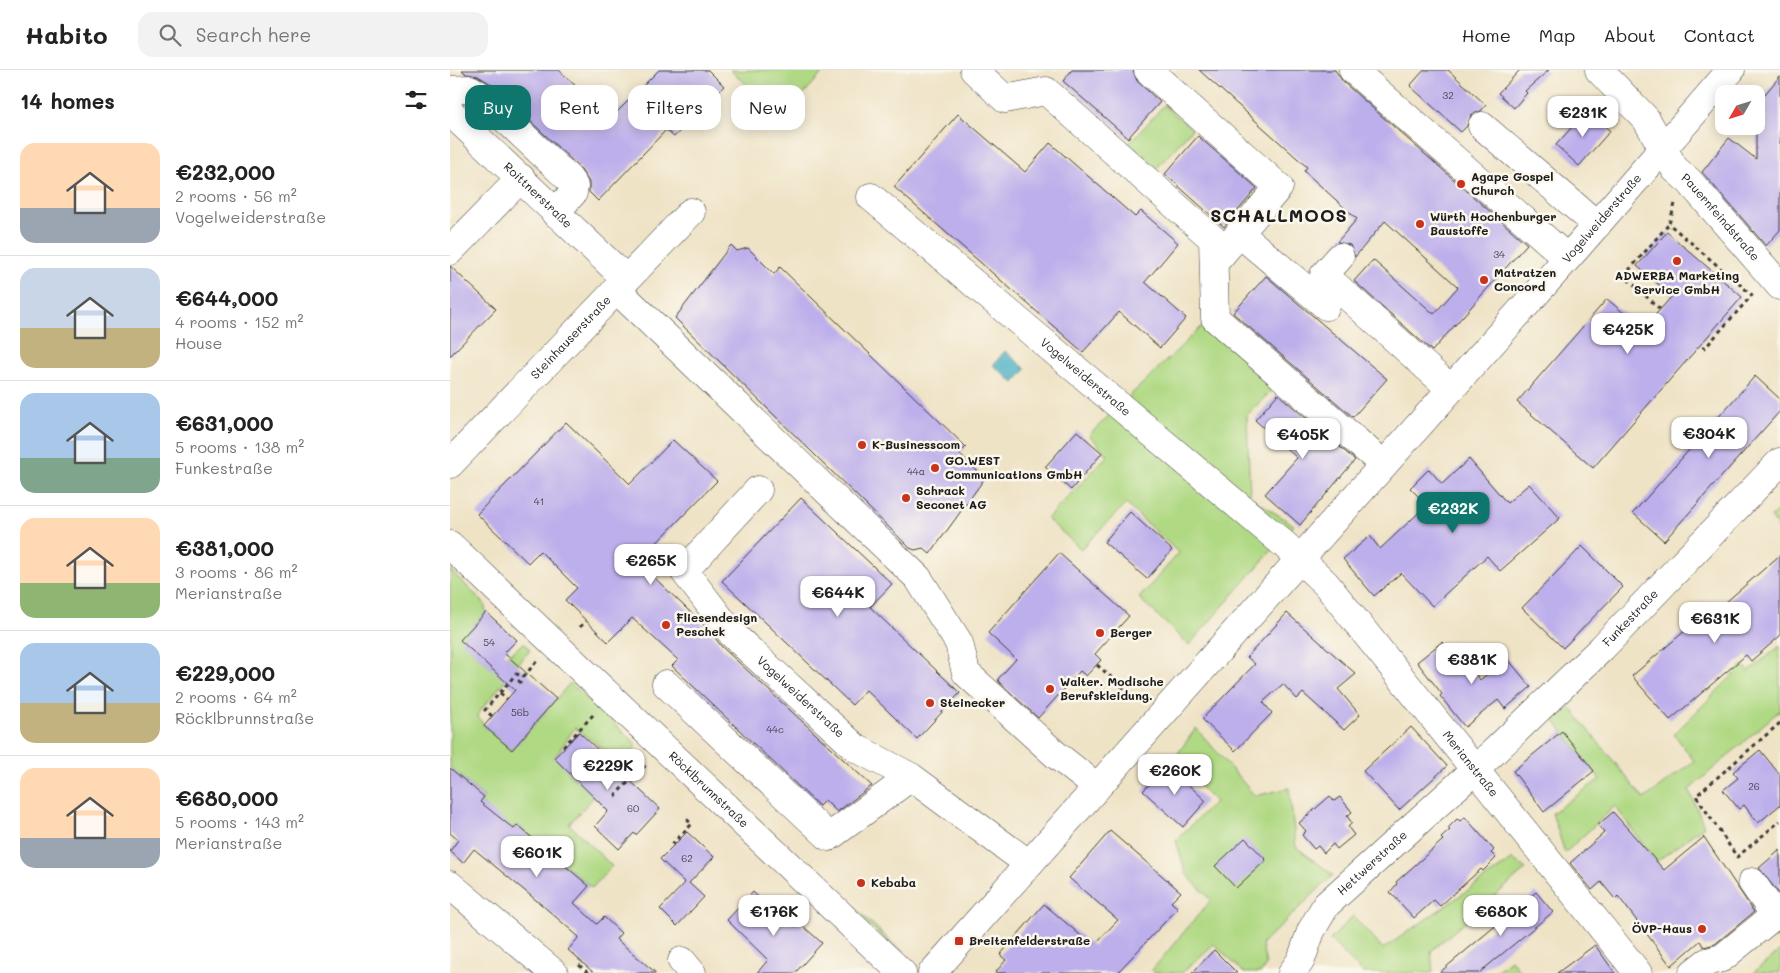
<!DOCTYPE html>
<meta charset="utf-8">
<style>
:root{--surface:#fff;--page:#f2f2f2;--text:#222;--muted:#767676;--line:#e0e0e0;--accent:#0f766e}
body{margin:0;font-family:Mali,sans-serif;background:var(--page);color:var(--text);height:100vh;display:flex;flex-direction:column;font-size:19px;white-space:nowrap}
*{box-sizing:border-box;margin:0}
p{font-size:16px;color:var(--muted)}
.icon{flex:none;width:28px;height:28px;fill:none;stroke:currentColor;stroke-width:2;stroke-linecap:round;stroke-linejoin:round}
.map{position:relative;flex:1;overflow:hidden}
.side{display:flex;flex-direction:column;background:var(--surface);width:450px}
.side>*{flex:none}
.guide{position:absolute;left:15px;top:15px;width:475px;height:45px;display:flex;gap:10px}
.needle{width:32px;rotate:231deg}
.fabs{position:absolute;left:1265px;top:15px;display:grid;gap:10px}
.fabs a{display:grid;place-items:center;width:50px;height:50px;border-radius:10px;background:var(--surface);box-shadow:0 2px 12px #0003;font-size:25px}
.price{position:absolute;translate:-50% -42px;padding:0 11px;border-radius:10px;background:#fff;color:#222;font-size:16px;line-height:32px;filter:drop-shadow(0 1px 2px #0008)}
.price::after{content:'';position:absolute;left:50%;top:30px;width:15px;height:11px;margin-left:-8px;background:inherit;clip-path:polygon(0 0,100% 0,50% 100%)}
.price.active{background:var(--accent);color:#fff}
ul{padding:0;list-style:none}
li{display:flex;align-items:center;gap:15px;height:125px;padding:0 20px}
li+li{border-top:1px solid var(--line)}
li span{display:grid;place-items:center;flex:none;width:140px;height:100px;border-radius:15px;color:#555}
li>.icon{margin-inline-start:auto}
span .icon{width:60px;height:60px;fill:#fffc;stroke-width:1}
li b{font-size:21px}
h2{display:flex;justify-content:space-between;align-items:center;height:60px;padding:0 20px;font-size:21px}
.pill{padding:0 18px;border-radius:15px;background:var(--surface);box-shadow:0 2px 12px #0003;font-size:18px;line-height:45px}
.pill.active{background:var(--accent);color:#fff}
header{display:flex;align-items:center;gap:30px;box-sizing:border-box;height:70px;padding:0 25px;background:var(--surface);border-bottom:1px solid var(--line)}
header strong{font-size:24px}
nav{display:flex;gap:28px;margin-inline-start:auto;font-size:18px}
.search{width:350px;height:45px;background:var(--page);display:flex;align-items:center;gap:12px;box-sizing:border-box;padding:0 18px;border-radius:15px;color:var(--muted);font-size:19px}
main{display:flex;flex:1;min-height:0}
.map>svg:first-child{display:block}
</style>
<header>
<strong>Habito</strong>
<div class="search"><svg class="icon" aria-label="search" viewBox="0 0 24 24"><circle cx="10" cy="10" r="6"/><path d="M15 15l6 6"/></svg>Search here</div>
<nav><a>Home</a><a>Map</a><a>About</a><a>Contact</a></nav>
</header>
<main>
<section class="side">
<h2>14 homes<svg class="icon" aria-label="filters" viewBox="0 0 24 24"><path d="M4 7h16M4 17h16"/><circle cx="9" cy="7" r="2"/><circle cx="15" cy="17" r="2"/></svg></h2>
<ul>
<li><span style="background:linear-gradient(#ffd9b3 65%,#9aa5b1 0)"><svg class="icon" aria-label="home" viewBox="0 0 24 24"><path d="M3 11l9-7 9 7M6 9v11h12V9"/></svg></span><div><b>€232,000</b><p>2 rooms · 56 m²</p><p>Vogelweiderstraße</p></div></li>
<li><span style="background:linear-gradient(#c9d6e8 60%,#c2b280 0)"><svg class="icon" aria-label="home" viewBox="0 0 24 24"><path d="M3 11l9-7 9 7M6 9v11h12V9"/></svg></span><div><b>€644,000</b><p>4 rooms · 152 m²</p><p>House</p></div></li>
<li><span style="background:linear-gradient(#a9c7e8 65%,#7fa58c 0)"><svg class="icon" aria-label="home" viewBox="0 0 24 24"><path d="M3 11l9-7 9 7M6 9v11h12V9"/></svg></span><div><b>€631,000</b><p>5 rooms · 138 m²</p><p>Funkestraße</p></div></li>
<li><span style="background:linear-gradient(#ffd9b3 65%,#8fb573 0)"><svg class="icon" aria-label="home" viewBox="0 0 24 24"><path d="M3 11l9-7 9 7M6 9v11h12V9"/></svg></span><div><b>€381,000</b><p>3 rooms · 86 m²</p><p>Merianstraße</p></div></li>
<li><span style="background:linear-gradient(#a9c7e8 60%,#c2b280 0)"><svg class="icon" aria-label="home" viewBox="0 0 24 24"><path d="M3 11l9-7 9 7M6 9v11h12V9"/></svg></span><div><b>€229,000</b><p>2 rooms · 64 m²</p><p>Röcklbrunnstraße</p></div></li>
<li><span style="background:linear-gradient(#ffd9b3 70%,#9aa5b1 0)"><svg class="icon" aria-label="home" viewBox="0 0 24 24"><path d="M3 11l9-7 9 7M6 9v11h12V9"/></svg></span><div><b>€680,000</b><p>5 rooms · 143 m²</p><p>Merianstraße</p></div></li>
</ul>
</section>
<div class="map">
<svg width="1330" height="903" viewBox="0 0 1330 903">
<rect width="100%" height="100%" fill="#fbf7ec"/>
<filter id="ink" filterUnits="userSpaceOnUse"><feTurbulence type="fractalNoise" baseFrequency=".02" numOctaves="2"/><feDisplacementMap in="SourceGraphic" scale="10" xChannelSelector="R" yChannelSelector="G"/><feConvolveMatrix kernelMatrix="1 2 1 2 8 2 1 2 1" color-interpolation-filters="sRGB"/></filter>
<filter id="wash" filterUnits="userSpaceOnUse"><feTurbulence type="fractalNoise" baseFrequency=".0096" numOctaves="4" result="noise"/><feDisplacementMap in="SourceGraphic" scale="20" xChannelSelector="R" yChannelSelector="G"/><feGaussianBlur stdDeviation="1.12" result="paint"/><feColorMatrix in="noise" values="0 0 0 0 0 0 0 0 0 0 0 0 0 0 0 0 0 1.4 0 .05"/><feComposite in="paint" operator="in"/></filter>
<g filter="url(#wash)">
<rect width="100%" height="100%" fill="#efe3c6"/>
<path fill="#b0d984" stroke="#667a50" d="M 280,0 L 375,0 L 333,47 Z
M 714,35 L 742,59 L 707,98 L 679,74 Z
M 769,240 L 837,305 L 797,345 L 800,427 L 844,455 L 739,575 L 689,528 L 729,483 L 676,434 L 631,479 L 597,449 L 658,385 L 639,365 Z
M 1330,439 L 1330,460 L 1321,447 Z
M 0,500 L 34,533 L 36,542 L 11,570 L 41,598 L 74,573 L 80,580 L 27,645 L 34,656 L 62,680 L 120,613 L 187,675 L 172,693 L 125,658 L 104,688 L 154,716 L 119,754 L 162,796 L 142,818 L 67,755 L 44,784 L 37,738 L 30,732 L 34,727 L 0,698 Z
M 1330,576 L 1330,640 L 1239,720 L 1254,756 L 1206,792 L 1165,736 L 1115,783 L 1102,743 L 1150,709 L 1104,650 L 1120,637 L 1194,729 L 1244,691 L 1224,664 L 1293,595 L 1299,601 Z
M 746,658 L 805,726 L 839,718 L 846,777 L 883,805 L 812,874 L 816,895 L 811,903 L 794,903 L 764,874 L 732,903 L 703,903 L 702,900 L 761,830 L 736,804 L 726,770 L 765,732 L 724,689 Z
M 351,787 L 454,884 L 454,886 L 348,791 Z
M 1063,789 L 1076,799 L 981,881 L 983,903 L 913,903 L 880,870 L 903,846 L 933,879 Z
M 1330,881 L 1330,903 L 1303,903 Z
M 1061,890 L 1072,903 L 1043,903 Z"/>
<path fill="#41abc1" stroke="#2e646e" d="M 555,281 L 576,299 L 564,313 L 543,295 Z"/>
<g id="blocks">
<path fill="#bdafeb" d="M 12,0 L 109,0 L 160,49 L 209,0 L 258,0 L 274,16 L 224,67 L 216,60 L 148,131 L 139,122 L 139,112 L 129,97 L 41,14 L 28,6 L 16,4 Z
M 622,0 L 683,0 L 687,11 L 710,32 L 678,68 L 613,11 Z
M 749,0 L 885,0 L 893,12 L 1077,174 L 982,281 L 904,211 L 923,190 L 984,244 L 1008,217 L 935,151 L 905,187 L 900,175 L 887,172 L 907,149 L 854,101 L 857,97 Z
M 974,0 L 998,0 L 1036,35 L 1031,41 L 1021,45 L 1017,56 L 1011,62 L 960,16 Z
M 1070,0 L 1099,0 L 1075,21 L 1077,23 L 1064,38 L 1048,23 Z
M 1330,6 L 1330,160 L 1316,176 L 1252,102 L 1279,68 L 1306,89 L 1306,35 Z
M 1137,40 L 1160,61 L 1129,96 L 1106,75 Z
M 508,44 L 575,102 L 600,73 L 685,147 L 691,141 L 728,173 L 695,212 L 736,248 L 710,278 L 669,242 L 633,282 L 444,117 Z
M 748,66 L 807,118 L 774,157 L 715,104 Z
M 1217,162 L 1292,227 L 1143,398 L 1067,332 L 1157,229 L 1193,259 L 1222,226 L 1187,196 Z
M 281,175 L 287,181 L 298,178 L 324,204 L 330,197 L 516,377 L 509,384 L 535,408 L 480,484 L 473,478 L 465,480 L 460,478 L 225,248 Z
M 0,196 L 46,239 L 0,286 Z
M 816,206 L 937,309 L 903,347 L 783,243 Z
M 1305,306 L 1330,329 L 1330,341 L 1214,471 L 1183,443 Z
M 828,324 L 905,390 L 850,455 L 815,424 L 847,388 L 805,350 Z
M 116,352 L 180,414 L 223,370 L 267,411 L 188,492 L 259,560 L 272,577 L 422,716 L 420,717 L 387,742 L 375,730 L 369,736 L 222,596 L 228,590 L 182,548 L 158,572 L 115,530 L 127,518 L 90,481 L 78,493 L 27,444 Z
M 627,361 L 652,383 L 621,420 L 595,397 Z
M 1019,389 L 1057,433 L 1079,414 L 1110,448 L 1050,501 L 1037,486 L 982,536 L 951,503 L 924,526 L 893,489 L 920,466 L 930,479 L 977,435 L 960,418 L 979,399 L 992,414 Z
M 351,428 L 442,514 L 420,537 L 510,623 L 467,669 L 416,620 L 402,635 L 272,511 Z
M 680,442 L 722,480 L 697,509 L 654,472 Z
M 1132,476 L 1173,517 L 1113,578 L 1072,538 Z
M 609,483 L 679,546 L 645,584 L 651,590 L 636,606 L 630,601 L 588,648 L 549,612 L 548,609 L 566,589 L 538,563 Z
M 1330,485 L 1330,566 L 1301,591 L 1296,585 L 1220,650 L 1182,606 L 1257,542 L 1260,546 Z
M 36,542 L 67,570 L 54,583 L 106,629 L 62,680 L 34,656 L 65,620 L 10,570 Z
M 837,543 L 906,604 L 888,619 L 910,645 L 894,660 L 853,623 L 847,629 L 833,614 L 813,632 L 822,643 L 785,681 L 752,649 L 805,594 L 797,587 Z
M 992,572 L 1017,604 L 1022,599 L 1030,610 L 1057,588 L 1081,617 L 1055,639 L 1048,630 L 1015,657 L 990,626 L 992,624 L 967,592 Z
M 961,657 L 997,696 L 949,740 L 913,701 Z
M 1112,661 L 1144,701 L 1094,742 L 1063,701 Z
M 129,662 L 210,739 L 186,765 L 184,763 L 169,779 L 145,756 L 158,741 L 104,688 Z
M 1310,680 L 1330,705 L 1330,735 L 1308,753 L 1294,735 L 1289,739 L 1273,720 L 1288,708 L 1283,702 Z
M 717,695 L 756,731 L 733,757 L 693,721 Z
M 0,698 L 34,727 L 30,732 L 64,759 L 67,755 L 139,816 L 124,833 L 147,854 L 154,847 L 171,863 L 166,869 L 206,903 L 144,903 L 118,880 L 129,867 L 92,835 L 24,779 L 13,793 L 0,781 L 8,770 L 0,763 Z
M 880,726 L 884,731 L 890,727 L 902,742 L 897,746 L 902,753 L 898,757 L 904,765 L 887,779 L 883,774 L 874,783 L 868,776 L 864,779 L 852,765 L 856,761 L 849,753 Z
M 1163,742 L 1214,800 L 1254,767 L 1304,842 L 1265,874 L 1254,877 L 1250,871 L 1221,896 L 1168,826 L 1165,829 L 1151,812 L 1142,820 L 1120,793 L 1154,763 L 1148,755 Z
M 1015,747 L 1044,780 L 1041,783 L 1046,788 L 1033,801 L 1031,799 L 990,836 L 984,830 L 964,848 L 940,822 L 947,814 L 946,812 L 993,770 L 991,768 L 1000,760 L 998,758 L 1007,749 L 1010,751 Z
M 660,761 L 731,822 L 721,832 L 728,838 L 667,903 L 545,903 L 556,890 L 550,885 L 594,834 L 643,876 L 668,850 L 619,808 Z
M 237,762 L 264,787 L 239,813 L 254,827 L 227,856 L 210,839 L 235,813 L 210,789 Z
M 795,768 L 816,790 L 786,818 L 765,796 Z
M 1330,780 L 1330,825 L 1309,798 Z
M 303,822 L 338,855 L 344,848 L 372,873 L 345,903 L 307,903 L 318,890 L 277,850 Z
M 1086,822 L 1103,842 L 1029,903 L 989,903 Z
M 1145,875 L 1165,903 L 1107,903 Z
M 764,880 L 787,903 L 742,903 Z"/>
</g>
</g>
<g filter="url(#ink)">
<use href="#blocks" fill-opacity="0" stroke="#3c3a36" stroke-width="1"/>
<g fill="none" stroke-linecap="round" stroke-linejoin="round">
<defs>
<g id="minor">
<path d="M 524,0 L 555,29 L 596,21 L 763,169 L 765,248 L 933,394"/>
<path d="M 698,0 L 829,117 L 764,193"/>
<path d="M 903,0 L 1117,188"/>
<path id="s1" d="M 1149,0 L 1196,49 L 1225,99 L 1239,111 L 1330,216"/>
<path d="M 0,20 L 20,19 L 30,25 L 118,108 L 124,116 L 123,123 L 105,143"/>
<path id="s2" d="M 0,42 L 176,209"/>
<path d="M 1032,56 L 1147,155"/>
<path id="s3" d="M 421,127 L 835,475 L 876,514 L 1188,903"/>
<path d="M 789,163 L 876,236"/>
<path d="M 0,181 L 71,108"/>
<path d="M 890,187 L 874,205 L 1001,319"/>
<path d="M 166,219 L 468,508 L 509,573 L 516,603 L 605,684 L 647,717"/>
<path id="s4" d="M 0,394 L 241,142"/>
<path id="s5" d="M 308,420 L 234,501 L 283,565 L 406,678 L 461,707 L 579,794"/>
<path id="s6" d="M 0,475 L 452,903"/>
<path d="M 216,614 L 379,767 L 461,707"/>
<path d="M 0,815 L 104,903"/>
<path d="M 232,891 L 242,903"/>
<path id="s7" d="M 842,903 L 851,890 L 861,861 L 876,835 L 1026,699 L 1152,578 L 1330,392"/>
<path d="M 1243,903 L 1257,892 L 1272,888 L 1325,845 L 1302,812"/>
</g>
<g id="major">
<path id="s8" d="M 482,903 L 1130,174 L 1281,0"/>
</g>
</defs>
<use href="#minor" stroke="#3c3a36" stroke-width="29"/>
<use href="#major" stroke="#3c3a36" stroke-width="29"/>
<path stroke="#3c3a36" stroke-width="3" stroke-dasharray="4 4" stroke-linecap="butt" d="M 1225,134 L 1219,154 L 1302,225 L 1255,278 L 1250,275
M 1210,239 L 1174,206 L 1219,154
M 130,557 L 136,551
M 647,595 L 690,632
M 71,613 L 69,611 L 74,606
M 50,623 L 57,629
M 42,646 L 35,640 L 66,604 L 74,606 L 87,591
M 1330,653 L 1246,726 L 1287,787 L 1330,751
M 115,677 L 114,676 L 143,645
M 167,727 L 166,724 L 196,695
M 224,775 L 223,773 L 242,754 L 235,748
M 319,851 L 320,852 L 340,831
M 129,895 L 138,903"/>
<use href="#minor" stroke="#fff" stroke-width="28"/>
<use href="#major" stroke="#fff" stroke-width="28"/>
</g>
</g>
<g fill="#c8321e" stroke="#fbf7ec" stroke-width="2">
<circle cx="1011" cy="114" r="5"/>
<circle cx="970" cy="154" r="5"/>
<circle cx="1227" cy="191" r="5"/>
<circle cx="1034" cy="210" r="5"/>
<circle cx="412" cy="375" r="5"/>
<circle cx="485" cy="398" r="5"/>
<circle cx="456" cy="428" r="5"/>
<circle cx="216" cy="555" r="5"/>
<circle cx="650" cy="563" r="5"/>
<circle cx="600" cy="619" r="5"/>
<circle cx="480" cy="633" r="5"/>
<circle cx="411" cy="813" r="5"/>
<circle cx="1252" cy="859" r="5"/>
<rect x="504" y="866" width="10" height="10" rx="2.5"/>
</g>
<g text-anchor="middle" stroke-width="5" stroke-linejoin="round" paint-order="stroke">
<g font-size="10" fill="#444150">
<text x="998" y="29">32</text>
<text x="1049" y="188">34</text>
<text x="466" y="405">44a</text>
<text x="89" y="435">41</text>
<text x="39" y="576">54</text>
<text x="70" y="646">56b</text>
<text x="325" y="663">44c</text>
<text x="1304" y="720">26</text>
<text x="183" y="742">60</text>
<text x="237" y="792">62</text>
</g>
<g font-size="12" font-weight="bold" fill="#1c1c1c" stroke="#fbf7ec" text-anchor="start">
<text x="1021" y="111">Agape Gospel<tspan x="1021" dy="14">Church</tspan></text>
<text x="980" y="151">Würth Hochenburger<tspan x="980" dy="14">Baustoffe</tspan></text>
<text x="1044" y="207">Matratzen<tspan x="1044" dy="14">Concord</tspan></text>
<text x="1227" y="210" text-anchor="middle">ADWERBA Marketing<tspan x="1227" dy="14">Service GmbH</tspan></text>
<text x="422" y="379">K-Businesscom</text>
<text x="495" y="395">GO.WEST<tspan x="495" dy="14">Communications GmbH</tspan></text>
<text x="466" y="425">Schrack<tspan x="466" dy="14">Seconet AG</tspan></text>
<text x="226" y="552">Fliesendesign<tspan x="226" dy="14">Peschek</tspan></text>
<text x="660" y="567">Berger</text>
<text x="610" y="616">Walter. Modische<tspan x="610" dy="14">Berufskleidung.</tspan></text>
<text x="490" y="637">Steinecker</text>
<text x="421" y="817">Kebaba</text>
<text x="1242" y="863" text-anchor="end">ÖVP-Haus</text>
<text x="519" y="875">Breitenfelderstraße</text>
</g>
<g font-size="12" fill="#1c1c1c" stroke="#fbf7ec">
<text dy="4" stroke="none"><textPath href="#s2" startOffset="121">Roittnerstraße</textPath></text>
<text dy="4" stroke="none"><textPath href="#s1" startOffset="192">Pauernfeindstraße</textPath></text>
<text dy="4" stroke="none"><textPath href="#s8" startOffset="1009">Vogelweiderstraße</textPath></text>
<text dy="4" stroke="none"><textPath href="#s4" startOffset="175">Steinhauserstraße</textPath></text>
<text dy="4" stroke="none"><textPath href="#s3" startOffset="280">Vogelweiderstraße</textPath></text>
<text dy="4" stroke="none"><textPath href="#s7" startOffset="495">Funkestraße</textPath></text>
<text dy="4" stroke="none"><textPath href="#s5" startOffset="282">Vogelweiderstraße</textPath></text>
<text dy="4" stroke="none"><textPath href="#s3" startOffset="828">Merianstraße</textPath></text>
<text dy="4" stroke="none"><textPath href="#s6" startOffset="356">Röcklbrunnstraße</textPath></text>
<text dy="4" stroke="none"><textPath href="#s7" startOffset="139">Hettwerstraße</textPath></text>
</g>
<g font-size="18" font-weight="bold" letter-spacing="1" fill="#1c1c1c" stroke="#fbf7ec">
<text x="829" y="152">SCHALLMOOS</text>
</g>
</g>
</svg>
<div class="fabs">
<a><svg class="needle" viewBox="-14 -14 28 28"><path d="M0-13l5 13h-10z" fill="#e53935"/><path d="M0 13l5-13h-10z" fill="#767676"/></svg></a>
</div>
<b class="price" style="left:1133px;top:68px">€231K</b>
<b class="price" style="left:1178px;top:285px">€425K</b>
<b class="price" style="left:1259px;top:389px">€304K</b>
<b class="price" style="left:853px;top:390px">€405K</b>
<b class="price active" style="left:1003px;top:464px">€232K</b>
<b class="price" style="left:201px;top:516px">€265K</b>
<b class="price" style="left:388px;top:548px">€644K</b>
<b class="price" style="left:1265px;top:574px">€631K</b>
<b class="price" style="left:1022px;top:615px">€381K</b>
<b class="price" style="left:158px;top:721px">€229K</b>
<b class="price" style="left:725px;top:726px">€260K</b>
<b class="price" style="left:87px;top:808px">€601K</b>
<b class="price" style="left:324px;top:867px">€176K</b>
<b class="price" style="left:1051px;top:867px">€680K</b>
<div class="guide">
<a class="pill active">Buy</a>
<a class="pill">Rent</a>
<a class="pill">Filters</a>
<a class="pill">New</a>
</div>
</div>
</main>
